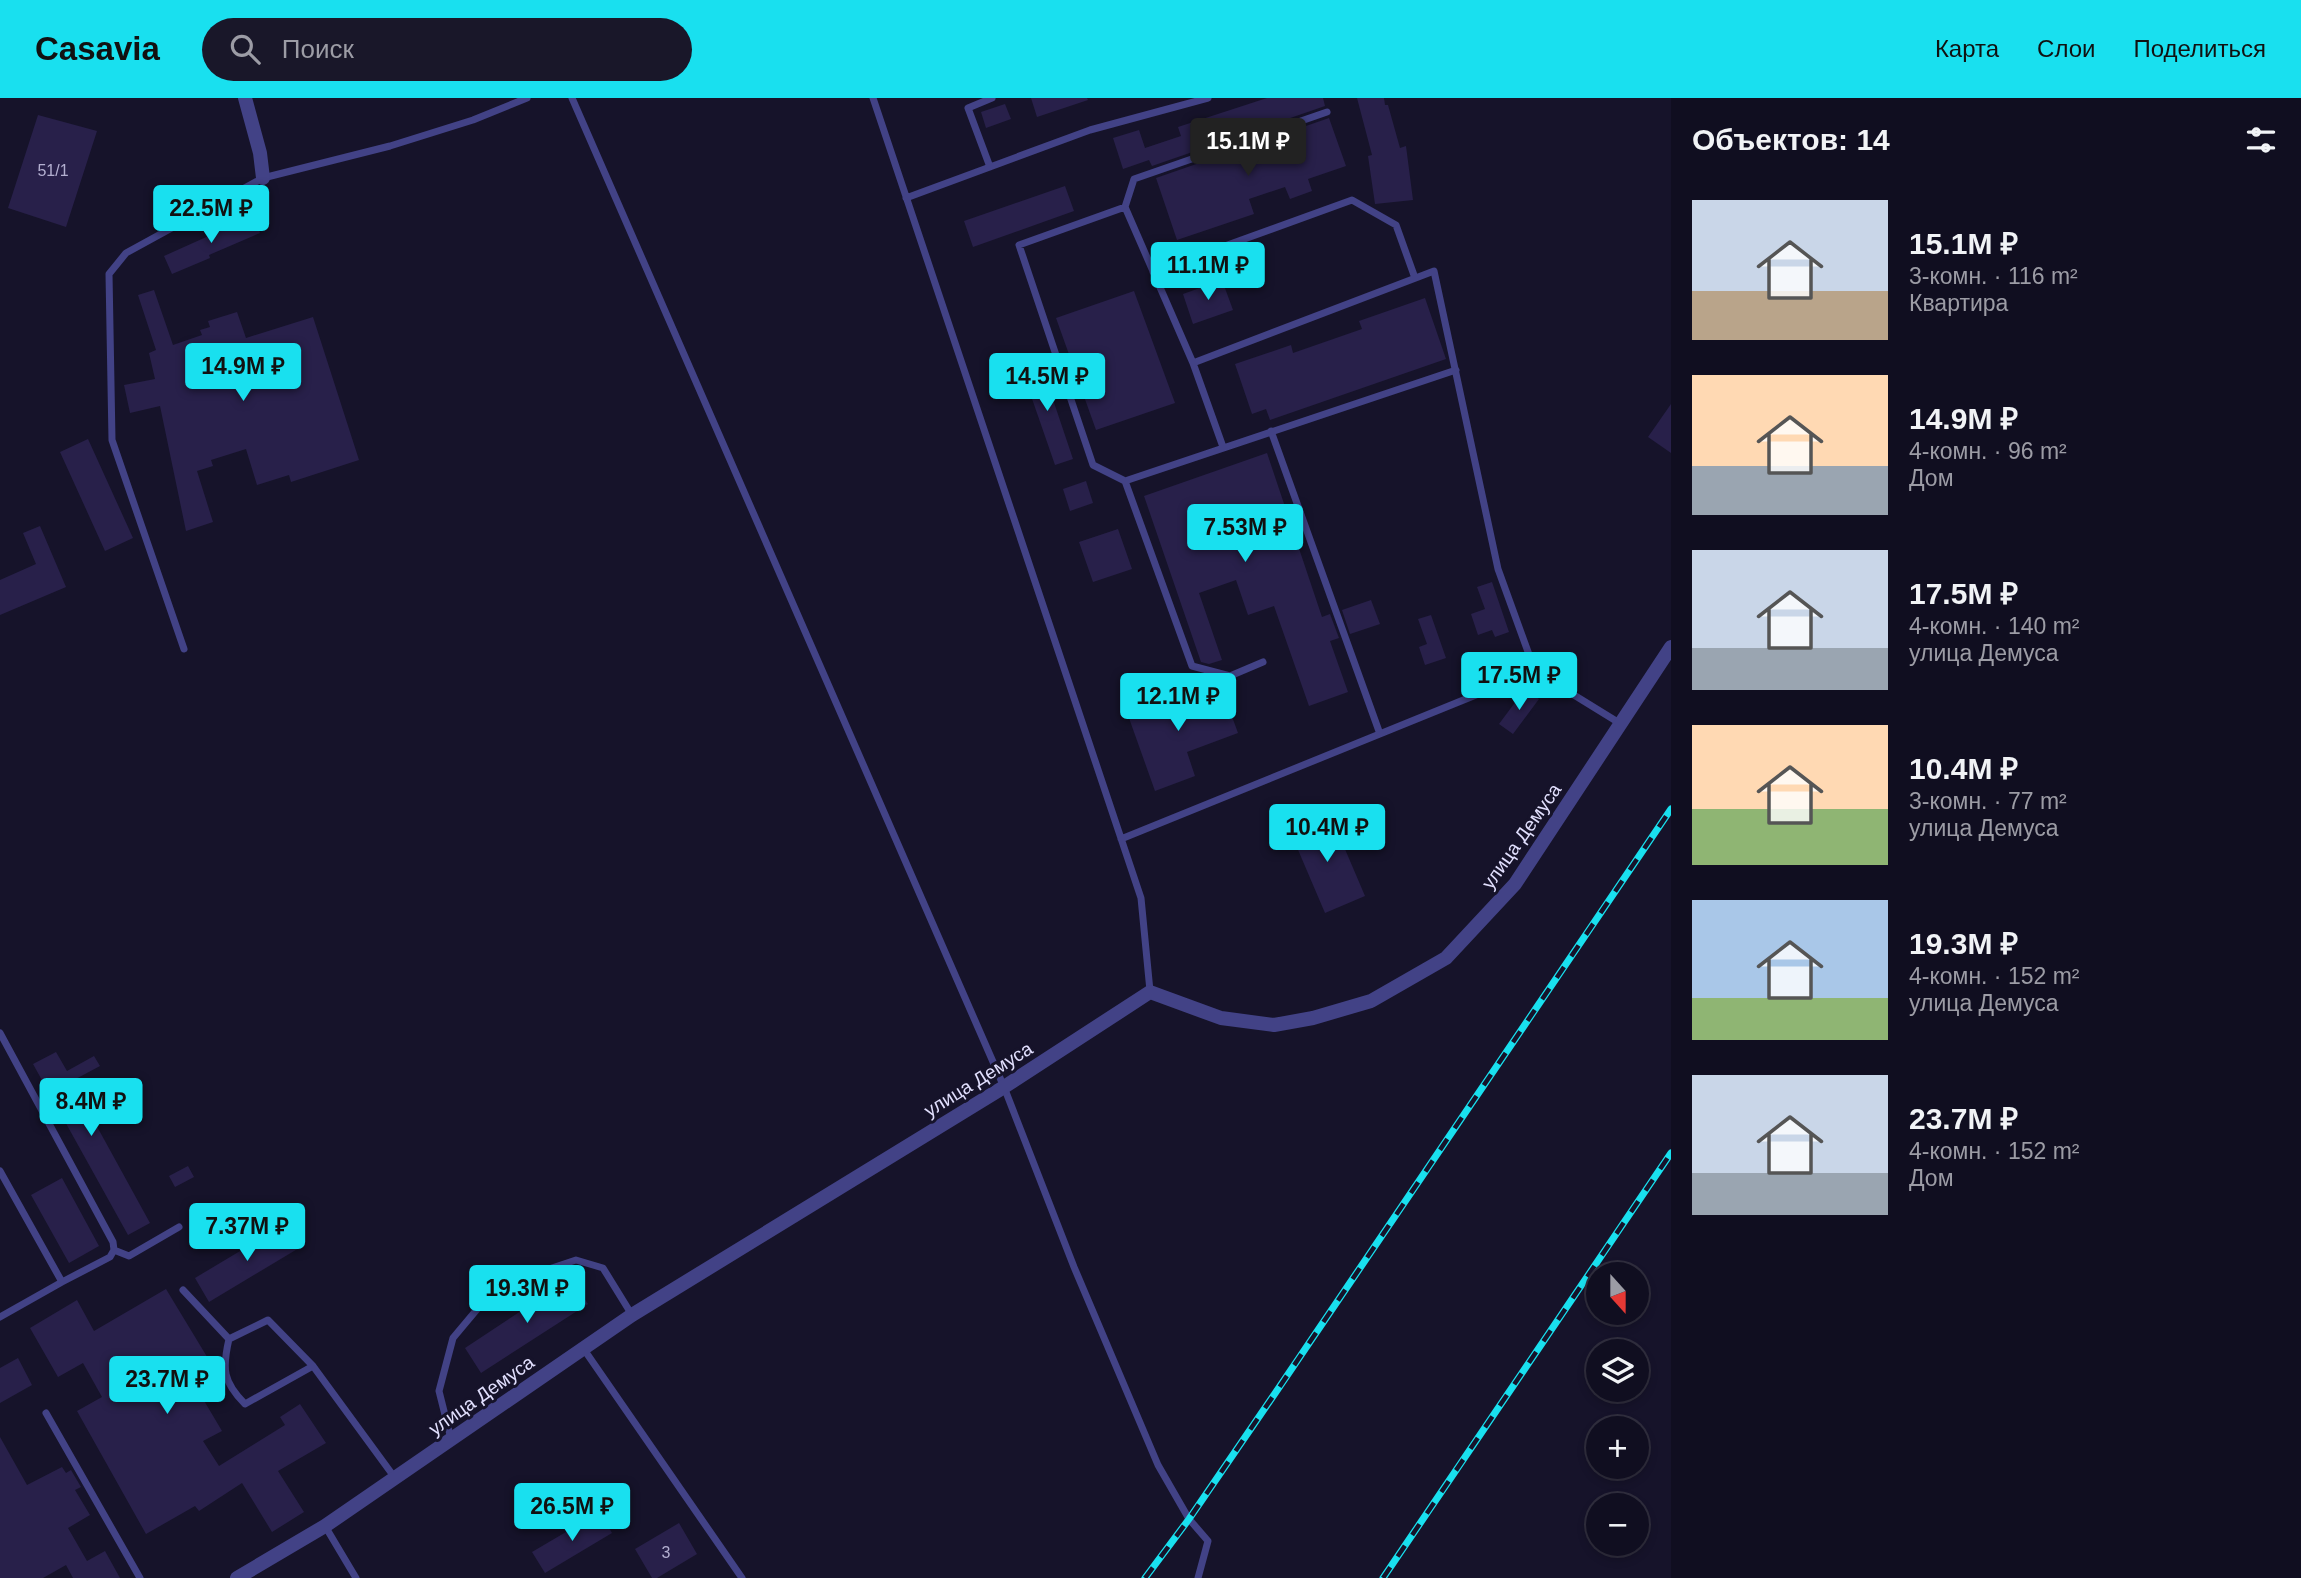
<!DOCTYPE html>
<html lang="ru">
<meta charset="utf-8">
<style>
:root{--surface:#100e20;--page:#191729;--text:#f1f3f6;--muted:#9c9ca5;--line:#302e3e;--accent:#19e0ef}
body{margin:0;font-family:Arial,sans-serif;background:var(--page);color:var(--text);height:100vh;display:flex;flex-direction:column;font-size:26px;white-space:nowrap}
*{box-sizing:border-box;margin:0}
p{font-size:23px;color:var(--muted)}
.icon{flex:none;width:38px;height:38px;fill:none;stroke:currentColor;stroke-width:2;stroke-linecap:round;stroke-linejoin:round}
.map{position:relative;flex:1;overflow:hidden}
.side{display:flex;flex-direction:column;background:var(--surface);width:630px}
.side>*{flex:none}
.needle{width:46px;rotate:159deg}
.controls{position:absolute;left:1586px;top:1164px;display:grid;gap:14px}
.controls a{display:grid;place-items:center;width:63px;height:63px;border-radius:50%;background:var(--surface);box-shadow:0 4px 10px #0003,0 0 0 2px var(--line);font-size:35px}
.price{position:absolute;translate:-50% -60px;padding:0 16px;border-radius:7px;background:var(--accent);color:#111;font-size:23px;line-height:46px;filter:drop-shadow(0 2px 4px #0008)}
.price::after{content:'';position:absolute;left:50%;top:42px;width:21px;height:16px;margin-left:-10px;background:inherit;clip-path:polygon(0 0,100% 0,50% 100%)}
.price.current{background:#222;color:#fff}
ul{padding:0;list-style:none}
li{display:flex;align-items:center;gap:21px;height:175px;padding:0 21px}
li span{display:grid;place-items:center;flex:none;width:196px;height:140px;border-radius:0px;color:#555}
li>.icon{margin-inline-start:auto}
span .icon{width:84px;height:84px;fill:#fffc;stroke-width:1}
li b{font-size:30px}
h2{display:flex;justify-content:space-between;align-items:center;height:84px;padding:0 21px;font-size:30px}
header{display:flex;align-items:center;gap:42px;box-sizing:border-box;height:98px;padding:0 35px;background:var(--accent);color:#111}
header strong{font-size:33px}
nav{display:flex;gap:38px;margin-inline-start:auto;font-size:24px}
.search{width:490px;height:63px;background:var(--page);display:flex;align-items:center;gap:18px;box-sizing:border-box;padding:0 24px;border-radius:38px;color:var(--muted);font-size:26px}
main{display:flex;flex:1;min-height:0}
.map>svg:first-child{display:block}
</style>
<header>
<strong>Casavia</strong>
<div class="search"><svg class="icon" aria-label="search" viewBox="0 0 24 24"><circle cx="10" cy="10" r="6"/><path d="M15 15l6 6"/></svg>Поиск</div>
<nav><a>Карта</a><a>Слои</a><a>Поделиться</a></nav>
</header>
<main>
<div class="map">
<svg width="1671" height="1480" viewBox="0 0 1671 1480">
<rect width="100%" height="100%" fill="#16132a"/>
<path fill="#28204a" d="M 1031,0 L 1087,0 L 1088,2 L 1037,19 Z
M 1267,0 L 1323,0 L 1325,8 L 1152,68 L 1149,62 L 1123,71 L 1113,40 L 1139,32 L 1145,50 L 1181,38 L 1178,29 Z
M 1357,0 L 1384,0 L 1385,7 L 1388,7 L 1400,50 L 1406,48 L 1413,102 L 1375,106 L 1368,58 L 1372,57 Z
M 1005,6 L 1011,21 L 986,30 L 981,14 Z
M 38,17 L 97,33 L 66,129 L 8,110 Z
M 1329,20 L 1346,68 L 1308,81 L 1312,93 L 1290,101 L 1285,89 L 1249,101 L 1254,116 L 1177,142 L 1156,80 Z
M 1065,88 L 1074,113 L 973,149 L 964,123 Z
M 253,118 L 260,135 L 209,157 L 210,160 L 172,176 L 164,158 Z
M 1222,182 L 1233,212 L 1193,226 L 1183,196 Z
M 154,192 L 173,247 L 202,237 L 200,232 L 210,229 L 208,223 L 237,214 L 246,240 L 313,219 L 359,362 L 291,384 L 289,377 L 257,387 L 246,351 L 211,362 L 213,368 L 197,373 L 213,424 L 186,433 L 160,308 L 130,315 L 124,287 L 155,281 L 149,255 L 156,252 L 138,197 Z
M 1134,193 L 1175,305 L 1096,332 L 1056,220 Z
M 1425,200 L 1446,261 L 1270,322 L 1266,311 L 1252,316 L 1235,266 L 1291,247 L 1293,255 L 1362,231 L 1359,223 Z
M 1040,263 L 1073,361 L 1055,367 L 1021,269 Z
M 1671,306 L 1671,355 L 1648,339 Z
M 88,341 L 133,440 L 105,453 L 60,354 Z
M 1267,355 L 1322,519 L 1330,516 L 1339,540 L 1330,543 L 1348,594 L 1309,608 L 1274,508 L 1248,517 L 1236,482 L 1199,495 L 1222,562 L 1209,566 L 1201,564 L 1144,398 Z
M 1086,383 L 1093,405 L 1070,413 L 1063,391 Z
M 40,428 L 66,489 L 0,517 L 0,482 L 36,466 L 23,435 Z
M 1118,431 L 1132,471 L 1093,484 L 1079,444 Z
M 1492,484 L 1509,534 L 1495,539 L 1492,532 L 1478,537 L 1471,516 L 1485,511 L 1477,489 Z
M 1371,502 L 1380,526 L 1350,536 L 1342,512 Z
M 1431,517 L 1446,560 L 1425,567 L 1419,549 L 1427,546 L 1418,521 Z
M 1222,591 L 1238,635 L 1187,654 L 1195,678 L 1155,693 L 1124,606 L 1153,596 L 1159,613 Z
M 1525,591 L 1539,601 L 1513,636 L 1499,626 Z
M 1330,716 L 1365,798 L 1325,815 L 1290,733 Z
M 56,954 L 67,973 L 94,958 L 100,968 L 72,983 L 150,1125 L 128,1137 L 33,966 Z
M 188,1068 L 194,1079 L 175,1089 L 169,1078 Z
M 62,1080 L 99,1148 L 69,1165 L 31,1097 Z
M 285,1126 L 299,1150 L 209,1204 L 195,1180 Z
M 571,1180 L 588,1206 L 481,1275 L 465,1250 Z
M 166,1191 L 212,1267 L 190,1279 L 222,1333 L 203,1343 L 219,1368 L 285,1327 L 280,1319 L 300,1306 L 326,1345 L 278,1373 L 304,1414 L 272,1434 L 242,1385 L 199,1413 L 195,1408 L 146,1436 L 77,1313 L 102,1299 L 83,1265 L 58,1279 L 30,1230 L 77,1202 L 94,1233 Z
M 18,1260 L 32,1287 L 0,1305 L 0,1270 Z
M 0,1339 L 27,1387 L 62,1369 L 66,1375 L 71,1372 L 81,1389 L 75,1392 L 90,1417 L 68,1430 L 87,1463 L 105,1453 L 120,1480 L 73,1480 L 66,1467 L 43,1480 L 0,1480 Z
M 600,1414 L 612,1435 L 545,1475 L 532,1454 Z
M 679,1425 L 697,1456 L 657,1480 L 652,1480 L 635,1451 Z"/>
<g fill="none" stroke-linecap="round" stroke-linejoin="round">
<path stroke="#424286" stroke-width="7" d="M 572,0 L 1004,989 L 1074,1169 L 1158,1367 L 1189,1421 L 1208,1443 L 1198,1480
M 873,0 L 1141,800 L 1150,893
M 990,69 L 968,10 L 992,0
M 906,100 L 1090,32 L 1208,0
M 1125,109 L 1134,81 L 1327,14
M 1153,174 L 1352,102 L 1396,127 L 1415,180
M 1193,265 L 1434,173 L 1498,471 L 1535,573
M 1271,333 L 1380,636
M 1223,349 L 1193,265 L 1125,109 L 1019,147 L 1093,367 L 1125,383 L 1192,568 L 1230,578 L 1263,564
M 1125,383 L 1456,272
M 184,551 L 112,342 L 109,176 L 126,155 L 263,80 L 390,48 L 473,22 L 527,0
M 1121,741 L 1535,573 L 1621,626
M 0,935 L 113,1144 L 114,1152 L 110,1159 L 62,1184
M 0,1073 L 62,1184 L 0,1219
M 114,1152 L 129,1158 L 179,1129
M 183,1192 L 229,1241
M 583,1250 L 742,1480
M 313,1268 L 268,1222 L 229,1241 C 222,1271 223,1284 245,1306 L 313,1268 L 395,1380
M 46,1315 L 140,1480
M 451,1341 L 439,1293 L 453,1240 L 484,1203 L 531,1177 L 576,1162 L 603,1170 L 632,1217
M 325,1428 L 356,1480"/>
<path stroke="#424286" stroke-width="14" d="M 245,0 L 260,55 L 263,80
M 237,1480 L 325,1428 L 632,1217 L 1004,989 L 1150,894 L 1221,920 L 1274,927 L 1313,920 L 1371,903 L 1446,860 L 1515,786 L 1671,549"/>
<defs>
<path id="rail" d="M 1145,1480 L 1189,1421 L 1278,1291 L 1671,711
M 1383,1480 L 1671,1055"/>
</defs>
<use href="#rail" stroke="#19e0ef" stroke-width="7"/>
<use href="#rail" stroke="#16132a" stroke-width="4.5" stroke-dasharray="13" stroke-linecap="butt"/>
</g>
<g text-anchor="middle" stroke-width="6" stroke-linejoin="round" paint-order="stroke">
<g font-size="16" fill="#b3afd0">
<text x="53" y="78">51/1</text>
<text x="666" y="1460">3</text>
</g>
<g font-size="19" fill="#e1dffd" stroke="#16132a">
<text transform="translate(1521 738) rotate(-55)" y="7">улица Демуса</text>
<text transform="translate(978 981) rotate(-32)" y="7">улица Демуса</text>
<text transform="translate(481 1297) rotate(-35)" y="7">улица Демуса</text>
</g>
</g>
</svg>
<div class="controls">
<a><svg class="needle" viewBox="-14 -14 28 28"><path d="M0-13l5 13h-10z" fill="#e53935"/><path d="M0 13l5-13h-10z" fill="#9c9ca5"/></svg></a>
<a><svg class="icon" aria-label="layers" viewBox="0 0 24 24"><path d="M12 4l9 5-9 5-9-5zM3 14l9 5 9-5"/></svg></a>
<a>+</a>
<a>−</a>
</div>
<b class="price current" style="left:1248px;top:80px">15.1M ₽</b>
<b class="price" style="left:211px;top:147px">22.5M ₽</b>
<b class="price" style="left:1208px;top:204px">11.1M ₽</b>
<b class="price" style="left:243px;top:305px">14.9M ₽</b>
<b class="price" style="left:1047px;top:315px">14.5M ₽</b>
<b class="price" style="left:1245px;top:466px">7.53M ₽</b>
<b class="price" style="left:1519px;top:614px">17.5M ₽</b>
<b class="price" style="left:1178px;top:635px">12.1M ₽</b>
<b class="price" style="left:1327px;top:766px">10.4M ₽</b>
<b class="price" style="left:91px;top:1040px">8.4M ₽</b>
<b class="price" style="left:247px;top:1165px">7.37M ₽</b>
<b class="price" style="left:527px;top:1227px">19.3M ₽</b>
<b class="price" style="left:167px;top:1318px">23.7M ₽</b>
<b class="price" style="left:572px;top:1445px">26.5M ₽</b>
</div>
<section class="side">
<h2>Объектов: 14<svg class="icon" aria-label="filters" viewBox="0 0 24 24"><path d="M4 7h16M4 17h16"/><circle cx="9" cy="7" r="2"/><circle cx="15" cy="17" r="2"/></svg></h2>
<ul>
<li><span style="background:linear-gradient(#c9d6e8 65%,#b9a48a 0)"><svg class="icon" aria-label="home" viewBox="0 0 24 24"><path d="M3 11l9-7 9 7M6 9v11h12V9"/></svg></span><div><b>15.1M ₽</b><p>3-комн. · 116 m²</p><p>Квартира</p></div></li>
<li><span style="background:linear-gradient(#ffd9b3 65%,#9aa5b1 0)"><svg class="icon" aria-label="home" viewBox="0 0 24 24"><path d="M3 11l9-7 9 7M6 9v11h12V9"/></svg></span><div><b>14.9M ₽</b><p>4-комн. · 96 m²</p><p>Дом</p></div></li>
<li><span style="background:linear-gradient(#c9d6e8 70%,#9aa5b1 0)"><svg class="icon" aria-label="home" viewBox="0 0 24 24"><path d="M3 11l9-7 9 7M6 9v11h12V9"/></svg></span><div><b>17.5M ₽</b><p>4-комн. · 140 m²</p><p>улица Демуса</p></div></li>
<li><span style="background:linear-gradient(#ffd9b3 60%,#8fb573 0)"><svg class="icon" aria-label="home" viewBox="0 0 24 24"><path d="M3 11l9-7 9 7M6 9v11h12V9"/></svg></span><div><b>10.4M ₽</b><p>3-комн. · 77 m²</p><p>улица Демуса</p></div></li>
<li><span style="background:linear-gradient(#a9c7e8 70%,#8fb573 0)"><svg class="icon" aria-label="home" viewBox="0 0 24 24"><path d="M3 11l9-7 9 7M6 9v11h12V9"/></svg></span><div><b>19.3M ₽</b><p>4-комн. · 152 m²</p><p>улица Демуса</p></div></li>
<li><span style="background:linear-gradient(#c9d6e8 70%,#9aa5b1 0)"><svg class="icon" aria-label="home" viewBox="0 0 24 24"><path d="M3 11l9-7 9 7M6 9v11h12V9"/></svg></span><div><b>23.7M ₽</b><p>4-комн. · 152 m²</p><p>Дом</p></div></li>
</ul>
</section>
</main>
